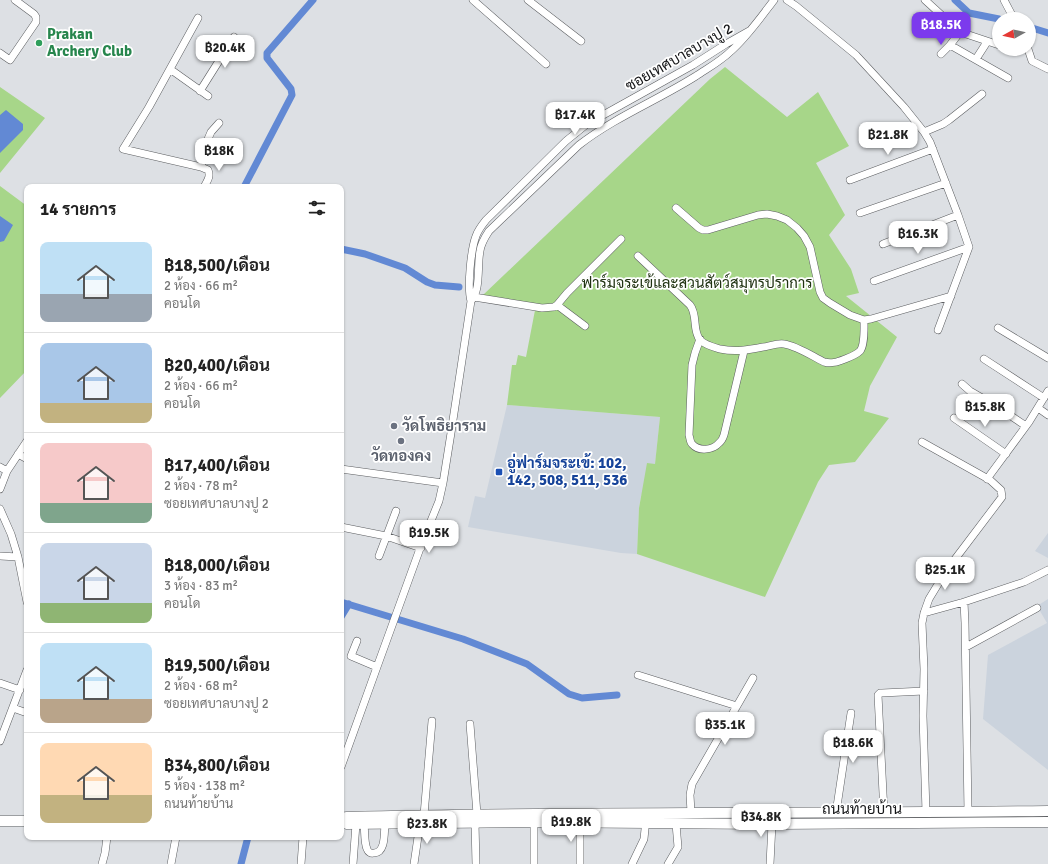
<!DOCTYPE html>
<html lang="th">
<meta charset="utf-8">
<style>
:root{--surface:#fff;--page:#f2f2f2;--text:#222;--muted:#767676;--line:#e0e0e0;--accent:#7c3aed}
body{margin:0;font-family:Signika,Sarabun,sans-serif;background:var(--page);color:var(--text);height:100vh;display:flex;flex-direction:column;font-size:15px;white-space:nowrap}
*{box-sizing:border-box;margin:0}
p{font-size:13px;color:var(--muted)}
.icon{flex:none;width:22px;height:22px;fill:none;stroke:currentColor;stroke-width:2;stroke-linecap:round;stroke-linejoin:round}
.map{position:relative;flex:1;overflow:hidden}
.side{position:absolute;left:24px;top:184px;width:320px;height:656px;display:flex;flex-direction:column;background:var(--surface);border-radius:8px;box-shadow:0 1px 3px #0004}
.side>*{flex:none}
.needle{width:26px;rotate:262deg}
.fabs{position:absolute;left:992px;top:12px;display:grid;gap:8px}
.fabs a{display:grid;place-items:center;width:44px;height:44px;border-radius:50%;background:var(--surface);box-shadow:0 1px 3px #0004;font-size:20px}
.price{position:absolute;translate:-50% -34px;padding:0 9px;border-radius:8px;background:#fff;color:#222;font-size:13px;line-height:26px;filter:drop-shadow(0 1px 2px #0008)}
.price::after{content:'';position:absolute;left:50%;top:24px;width:12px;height:9px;margin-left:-6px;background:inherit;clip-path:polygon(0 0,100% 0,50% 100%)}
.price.current{background:var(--accent);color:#fff}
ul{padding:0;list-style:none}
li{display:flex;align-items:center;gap:12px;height:100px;padding:0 16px}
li+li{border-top:1px solid var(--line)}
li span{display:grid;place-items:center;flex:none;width:112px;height:80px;border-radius:8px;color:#555}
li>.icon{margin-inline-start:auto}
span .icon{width:48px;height:48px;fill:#fffc;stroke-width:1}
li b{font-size:17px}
h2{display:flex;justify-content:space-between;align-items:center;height:48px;padding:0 16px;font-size:17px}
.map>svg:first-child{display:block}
</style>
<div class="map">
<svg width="1048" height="864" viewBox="0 0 1048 864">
<rect width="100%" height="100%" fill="#dde0e4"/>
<path fill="#cbd3dd" d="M 507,405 L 660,417 L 655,465 L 641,496 L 639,508 L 637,554 L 621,553 L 468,527 L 475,496 L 485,498 Z
M 1048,533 L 1048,558 L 1035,551 Z
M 1048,599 L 1048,770 L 983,719 L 988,655 L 1047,623 L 1037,606 Z"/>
<path fill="#a7d689" d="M 725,67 L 787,117 L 818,92 L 849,146 L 816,163 L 845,215 L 829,235 L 851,269 L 859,293 L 846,296 L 897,337 L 870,386 L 864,411 L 889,418 L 855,462 L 829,465 L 818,482 L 765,597 L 637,554 L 639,508 L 647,463 L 655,464 L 660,417 L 507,405 L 512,365 L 516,365 L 518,355 L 526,357 L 536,305 L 483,295 L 710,79 Z
M 0,87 L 45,118 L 0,173 Z
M 0,186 L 27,206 L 27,370 L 0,398 Z"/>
<path fill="#6289d4" d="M 6,110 L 23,124 L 23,130 L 0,153 L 0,115 Z
M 0,216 L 13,225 L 4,241 L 0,242 Z"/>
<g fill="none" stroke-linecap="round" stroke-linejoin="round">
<path stroke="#6289d4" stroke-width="7" d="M 955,0 L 969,13 L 999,19
M 1029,27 L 1048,33
M 244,187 L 292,95 L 291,89 L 267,58 L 267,53 L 313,0
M 341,249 L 365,254 L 405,268 L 427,282 L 435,285 L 459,287
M 341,602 L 463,639 L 527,664 L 569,694 L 582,698 L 617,695
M 341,617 L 349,604
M 241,864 L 248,837"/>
<defs>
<path id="street" d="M 473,0 L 546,64
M 528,0 L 581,41
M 787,0 L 796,6 L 856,55 L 904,107 L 924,132 L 930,142 L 958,215 L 969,247 L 938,330
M 925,0 L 960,32
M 1004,0 L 1014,19
M 198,18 L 149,107 L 123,149 L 201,167 L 208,170 C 211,177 207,181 204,187
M 921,27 L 937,11
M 999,45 L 960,32 L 950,45 L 1008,78
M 1028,49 L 1032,61 L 1048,69
M 0,53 L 10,60 L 36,22 L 36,17 L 34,14 L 15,0
M 941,54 L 950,45
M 976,59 L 987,42
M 170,69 L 208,96
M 200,91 L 234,37
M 924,132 L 943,124 L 949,120 L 982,94
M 201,167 L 208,139 L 211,132 L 219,123
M 850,180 L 933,149
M 676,208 L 699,228 L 703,230 L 708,230 L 758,215 L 767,214 L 777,216 L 787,220 L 797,228 L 804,236 L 810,247 L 820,292 L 823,298 L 830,303 L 850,315 L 864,320 L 871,319 L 951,296
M 860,213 L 946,183
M 883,244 L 958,215
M 638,256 L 690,305 C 698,315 692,330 700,340 C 705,345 713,347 720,349 C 735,352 748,350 763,347 C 770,346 777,343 784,344 C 797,346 812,356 824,362 C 832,364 837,362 845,359 C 850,357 856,355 860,351 C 865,345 864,328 864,320
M 874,281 L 969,247
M 474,297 L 542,308 L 554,307 L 557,305 L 567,293 L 621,239
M 471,301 C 481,290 477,266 480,251 C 481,243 485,237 489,231 L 579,145 C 615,117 658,100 696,76 C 708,68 721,61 731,51 C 747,37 761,17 774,0
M 557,305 L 585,326
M 998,328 L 1048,358
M 700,339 L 695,353 L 692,365 L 689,435 C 690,438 690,442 692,444 C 699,452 713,450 719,443 C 722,441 723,438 724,435 L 744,351
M 984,359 L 1044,398
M 962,384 L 970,391 L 996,406 L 1026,426
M 1038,408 L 1048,415
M 954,418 L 1006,454
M 922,442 L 990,480 L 1001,490 L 1002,497 L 946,571 L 929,599 L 924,613 L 922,623 L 924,669 L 923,716 L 926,812
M 18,454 L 27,459
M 0,467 L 7,471
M 341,469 L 443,483
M 987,479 L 1029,422 L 1048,391
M 0,489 L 7,471 L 27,441
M 0,509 L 11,534 L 18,557 L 27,602
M 341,527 L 386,536 L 421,548
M 0,556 L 18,557
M 379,556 L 396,511
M 964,602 L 965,623 L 968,812
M 924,613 L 964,602 L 1024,582 L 1048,570
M 357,641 L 351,656 L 377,667
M 966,647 L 1037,608
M 638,675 L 737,706
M 0,683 L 20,690
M 13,708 L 27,713
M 470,724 L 477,814
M 0,741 L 27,670
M 341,767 L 377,667 L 422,543 L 439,501 L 443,483 L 451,433 L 471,301 C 467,287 471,249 476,236 C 478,230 482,225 486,220 L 566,141 L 587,124 L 693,65 L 726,44 L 749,31
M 691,812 L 690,795 L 692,784 L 753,678
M 836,813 L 851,713
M 884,813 L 878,695 L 880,693 L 882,693 L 924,691
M 424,815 L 432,721
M 475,823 L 476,864
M 364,824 C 365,831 364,842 367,849 C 368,852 371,854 374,853 C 386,853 384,832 385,823
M 102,864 L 105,853 L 107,837
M 171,864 L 176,837
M 301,864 L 303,837
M 353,864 L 356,824
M 414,864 L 420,823
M 534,864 L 534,822
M 580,864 L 580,823
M 632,864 L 644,839 L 646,819
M 668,864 L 678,847 L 676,824
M 770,864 L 772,824 L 771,812"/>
<path id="secondary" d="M 341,818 L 347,817 C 581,811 814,814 1048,811
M 0,821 L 27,821
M 341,822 L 347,824 L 534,822 L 777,824 L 1048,822"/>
</defs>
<use href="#street" stroke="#5c5e61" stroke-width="8"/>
<use href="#secondary" stroke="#5c5e61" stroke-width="11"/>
<use href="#street" stroke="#fff" stroke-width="7"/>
<use href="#secondary" stroke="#fff" stroke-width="10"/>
</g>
<circle fill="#2e9e5b" stroke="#fff" stroke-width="1.5" cx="39" cy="43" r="4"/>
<g fill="#6b7280" stroke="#fff" stroke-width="1.5">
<circle cx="394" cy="426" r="4"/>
<circle cx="401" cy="441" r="4"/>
</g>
<rect fill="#1a4fb4" stroke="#fff" stroke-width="1.5" x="495" y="468" width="8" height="8" rx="2"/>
<g text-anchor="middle" stroke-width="3.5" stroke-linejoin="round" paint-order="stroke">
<g font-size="15" font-weight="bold" fill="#27864d" stroke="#fff" text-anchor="start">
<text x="47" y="39">Prakan<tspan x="47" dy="17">Archery Club</tspan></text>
</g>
<g font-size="15" fill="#161719" stroke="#fff">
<text transform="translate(679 57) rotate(-30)" y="5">ซอยเทศบาลบางปู 2</text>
<text x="862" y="814">ถนนท้ายบ้าน</text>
</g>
<g font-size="15" fill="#203312" stroke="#fff">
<text x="697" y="288">ฟาร์มจระเข้และสวนสัตว์สมุทรปราการ</text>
</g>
<g font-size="15" font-weight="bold" fill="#5b616d" stroke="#fff" text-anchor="start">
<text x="402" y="431">วัดโพธิยาราม</text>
<text x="401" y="461" text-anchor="middle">วัดทองคง</text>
</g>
<g font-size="15" font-weight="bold" fill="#164399" stroke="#fff" text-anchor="start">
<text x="507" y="468">อู่ฟาร์มจระเข้: 102,<tspan x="507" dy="17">142, 508, 511, 536</tspan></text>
</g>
</g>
</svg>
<div class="fabs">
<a><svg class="needle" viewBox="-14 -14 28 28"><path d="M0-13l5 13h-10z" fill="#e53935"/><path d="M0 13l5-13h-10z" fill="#767676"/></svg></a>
</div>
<b class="price current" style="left:941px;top:46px">฿18.5K</b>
<b class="price" style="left:225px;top:69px">฿20.4K</b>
<b class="price" style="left:575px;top:136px">฿17.4K</b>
<b class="price" style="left:888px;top:156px">฿21.8K</b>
<b class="price" style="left:219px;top:172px">฿18K</b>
<b class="price" style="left:918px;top:255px">฿16.3K</b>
<b class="price" style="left:985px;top:428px">฿15.8K</b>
<b class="price" style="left:429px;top:554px">฿19.5K</b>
<b class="price" style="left:945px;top:591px">฿25.1K</b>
<b class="price" style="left:725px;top:746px">฿35.1K</b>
<b class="price" style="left:853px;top:764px">฿18.6K</b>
<b class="price" style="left:761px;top:838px">฿34.8K</b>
<b class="price" style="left:571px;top:843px">฿19.8K</b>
<b class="price" style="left:427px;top:845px">฿23.8K</b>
<section class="side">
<h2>14 รายการ<svg class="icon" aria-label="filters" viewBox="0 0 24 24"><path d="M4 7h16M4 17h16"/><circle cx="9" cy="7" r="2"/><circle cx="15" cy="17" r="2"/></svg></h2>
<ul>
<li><span style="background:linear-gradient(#bfe0f5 65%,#9aa5b1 0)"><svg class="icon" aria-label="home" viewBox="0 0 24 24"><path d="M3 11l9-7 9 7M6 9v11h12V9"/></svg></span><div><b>฿18,500/เดือน</b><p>2 ห้อง · 66 m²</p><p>คอนโด</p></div></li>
<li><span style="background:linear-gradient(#a9c7e8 75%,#c2b280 0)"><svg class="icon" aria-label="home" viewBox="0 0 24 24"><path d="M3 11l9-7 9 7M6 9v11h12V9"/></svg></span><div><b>฿20,400/เดือน</b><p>2 ห้อง · 66 m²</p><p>คอนโด</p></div></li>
<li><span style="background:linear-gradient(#f6c9c9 75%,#7fa58c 0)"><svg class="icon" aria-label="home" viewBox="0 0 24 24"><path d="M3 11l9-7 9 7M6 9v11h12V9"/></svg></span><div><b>฿17,400/เดือน</b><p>2 ห้อง · 78 m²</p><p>ซอยเทศบาลบางปู 2</p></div></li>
<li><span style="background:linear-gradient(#c9d6e8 75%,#8fb573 0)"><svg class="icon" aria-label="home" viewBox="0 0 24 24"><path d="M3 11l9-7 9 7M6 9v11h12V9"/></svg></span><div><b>฿18,000/เดือน</b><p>3 ห้อง · 83 m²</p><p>คอนโด</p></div></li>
<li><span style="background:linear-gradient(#bfe0f5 70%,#b9a48a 0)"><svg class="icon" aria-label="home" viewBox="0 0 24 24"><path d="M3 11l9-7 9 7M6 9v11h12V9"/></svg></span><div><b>฿19,500/เดือน</b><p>2 ห้อง · 68 m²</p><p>ซอยเทศบาลบางปู 2</p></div></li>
<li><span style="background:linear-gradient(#ffd9b3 65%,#c2b280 0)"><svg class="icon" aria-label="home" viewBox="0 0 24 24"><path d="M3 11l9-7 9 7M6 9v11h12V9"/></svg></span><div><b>฿34,800/เดือน</b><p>5 ห้อง · 138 m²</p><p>ถนนท้ายบ้าน</p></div></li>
</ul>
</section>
</div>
